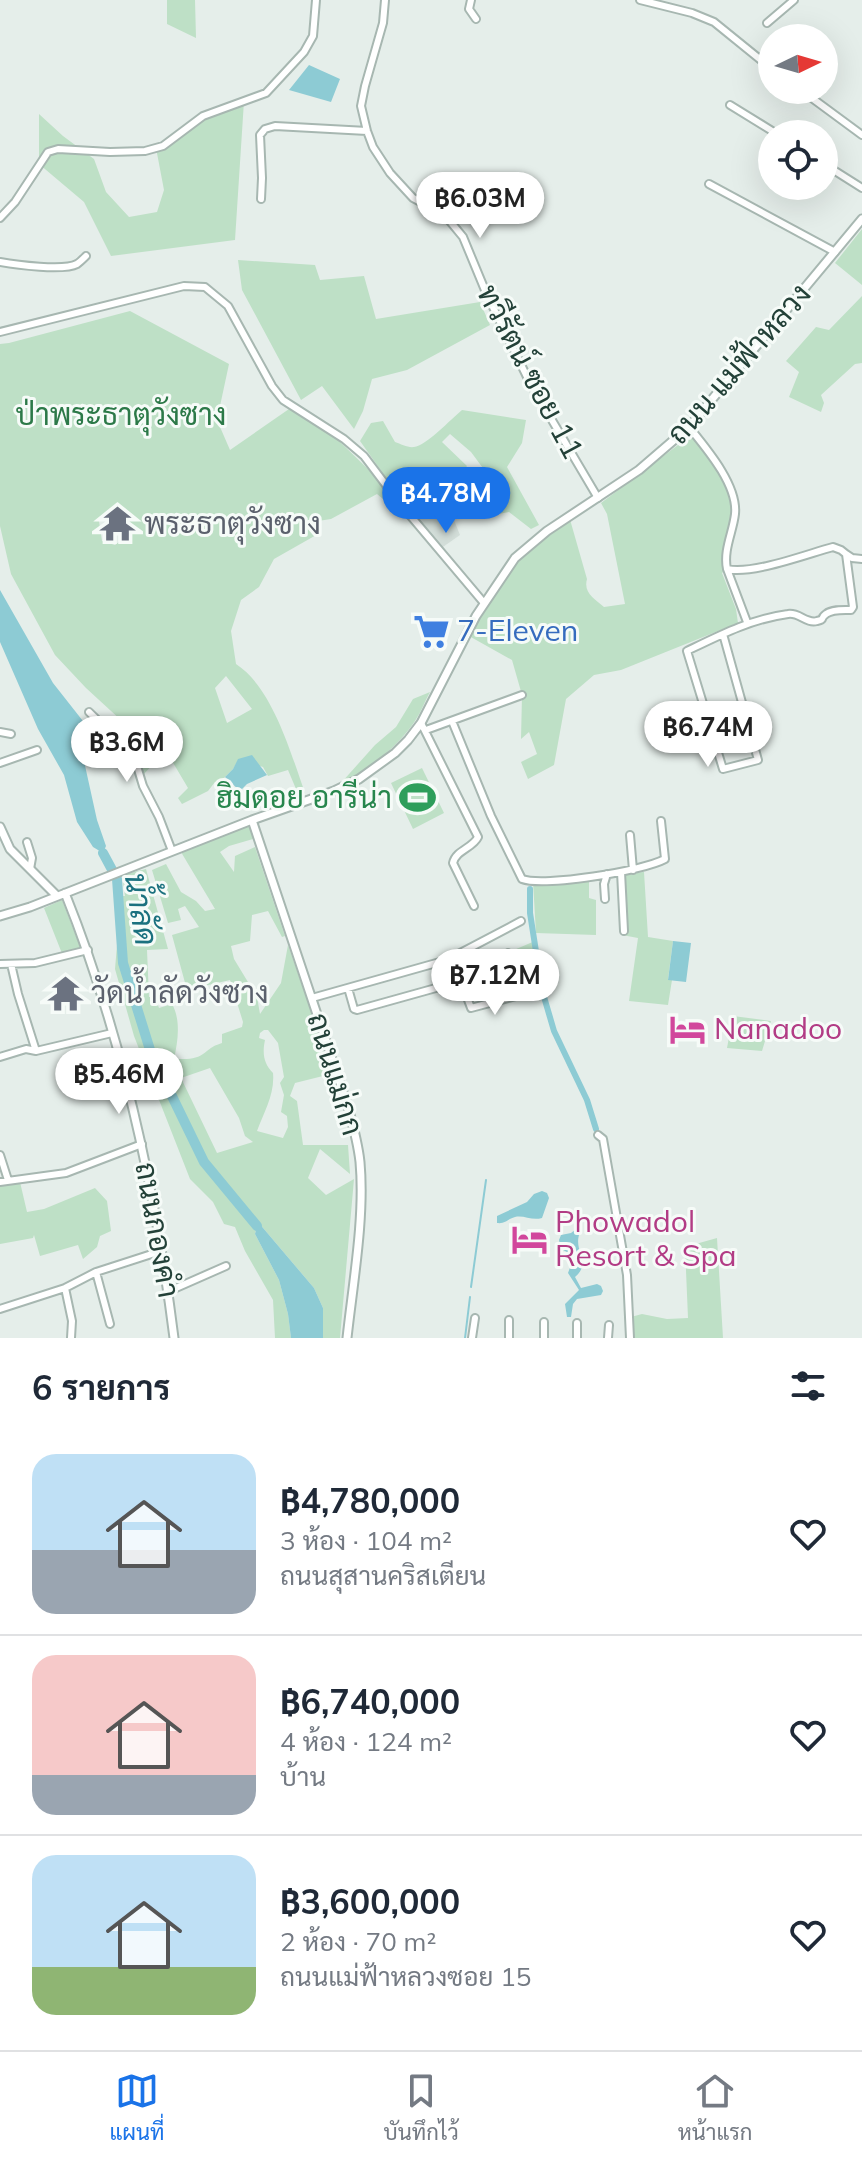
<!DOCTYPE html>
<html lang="th">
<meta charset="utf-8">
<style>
:root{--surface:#fff;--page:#f2f2f3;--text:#1f2937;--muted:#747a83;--line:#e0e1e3;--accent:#1a73e8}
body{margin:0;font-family:Mulish,Sarabun,sans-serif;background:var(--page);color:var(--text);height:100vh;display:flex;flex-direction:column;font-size:30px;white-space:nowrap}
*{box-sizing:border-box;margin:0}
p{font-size:26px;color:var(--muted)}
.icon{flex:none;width:44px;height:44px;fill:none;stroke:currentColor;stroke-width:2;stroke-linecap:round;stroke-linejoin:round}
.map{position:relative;height:1338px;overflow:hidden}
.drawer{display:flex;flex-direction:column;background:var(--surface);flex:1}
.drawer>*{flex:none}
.needle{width:52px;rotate:85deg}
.controls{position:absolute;left:758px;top:24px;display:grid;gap:16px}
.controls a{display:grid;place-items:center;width:80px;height:80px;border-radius:50%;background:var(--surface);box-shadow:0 8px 32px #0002;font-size:40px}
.price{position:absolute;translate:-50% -68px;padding:0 18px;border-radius:28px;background:#fff;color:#222;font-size:26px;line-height:52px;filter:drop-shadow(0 2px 4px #0008)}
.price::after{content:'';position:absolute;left:50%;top:48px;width:24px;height:18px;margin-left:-12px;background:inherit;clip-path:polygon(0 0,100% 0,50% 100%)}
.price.selected{background:var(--accent);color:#fff}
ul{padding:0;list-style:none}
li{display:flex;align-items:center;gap:24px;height:200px;padding:0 32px}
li+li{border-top:2px solid var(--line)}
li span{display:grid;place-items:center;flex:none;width:224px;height:160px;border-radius:24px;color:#555}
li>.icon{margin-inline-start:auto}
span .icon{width:96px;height:96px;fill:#fffc;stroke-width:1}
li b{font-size:34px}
h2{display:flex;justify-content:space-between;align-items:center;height:96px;padding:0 32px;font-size:34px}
.tabs{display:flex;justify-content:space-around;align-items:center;height:112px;border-top:2px solid var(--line);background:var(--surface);font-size:22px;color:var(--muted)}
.tabs a{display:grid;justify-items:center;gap:4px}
.tabs .selected{color:var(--accent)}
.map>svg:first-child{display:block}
</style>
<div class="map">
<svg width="862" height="1338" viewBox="0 0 862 1338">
<rect width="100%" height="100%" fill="#e5eeea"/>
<path fill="#d3ded9" d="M 438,480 L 460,535 L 440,549 L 401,501 L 389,482 Z"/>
<path fill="#bee0c6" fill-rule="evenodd" d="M 167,0 L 195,0 L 196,38 L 167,24 Z
M 244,101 L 235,240 L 111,256 L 84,202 L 39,164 L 39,114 L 63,136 L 94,159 L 106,192 L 129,217 L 157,212 L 164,190 L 156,148 L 200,118 Z
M 862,229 L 862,285 L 835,263 Z
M 238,260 L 315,265 L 320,280 L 364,276 L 376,319 L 480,302 L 490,325 L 407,370 L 372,379 L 363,411 L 354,429 L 322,386 L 301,400 L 242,290 Z
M 862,296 L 862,363 L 855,364 L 821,395 L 824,403 L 821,412 L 789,397 L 799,372 L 786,361 L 816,327 L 829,330 Z
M 130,311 L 229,364 L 217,420 L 230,450 L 289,409 L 335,437 L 371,472 L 396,505 L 389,504 L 377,494 L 331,519 L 318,521 L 318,534 L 274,559 L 259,587 L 241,600 L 231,631 L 236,664 C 273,688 291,754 305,793 L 299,796 L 288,770 L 268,776 L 263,767 L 239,759 L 233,769 L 223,779 L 215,782 L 208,791 L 182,804 L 178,798 L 188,788 L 172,761 L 166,763 L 156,761 L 143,775 L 136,756 L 148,745 L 86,688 L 55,655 L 11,574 L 0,526 L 0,344 L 9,343 ZM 111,510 L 124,515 L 129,526 L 124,538 L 115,545 L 102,541 L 99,521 ZM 226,676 L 252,709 L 227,723 L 215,688 Z
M 462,410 L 526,420 L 522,443 L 507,467 L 539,525 L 531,529 L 509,512 L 483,517 L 494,483 L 471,452 L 450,434 L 442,442 L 467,466 L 458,480 L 389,482 L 360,441 L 371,423 L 383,421 L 395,442 C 401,444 408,448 414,447 C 426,446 451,419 462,410 Z
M 690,436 L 704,446 L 735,499 L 727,569 L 722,573 L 736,609 L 738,623 L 621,670 L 594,675 L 566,699 L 554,765 L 528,779 L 521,762 L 537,754 L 529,732 L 521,739 L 522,695 L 512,660 L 469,636 L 499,586 L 526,551 L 569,516 L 587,579 C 583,593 595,599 604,607 L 625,604 L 607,514 L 601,503 Z
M 430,692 C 425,701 421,712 415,721 C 397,748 369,769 341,783 L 375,745 L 396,727 L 413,699 Z
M 422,768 L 444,813 L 413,829 L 391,783 Z
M 242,826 L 250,827 L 253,839 L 229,846 L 220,852 L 234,872 L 235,856 L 255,847 L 285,936 L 282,937 L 268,911 L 252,915 L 250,941 L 231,946 L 234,959 L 257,997 L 260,1014 L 281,983 L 288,945 L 319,1034 L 329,1072 L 327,1075 L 295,1083 L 290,1096 L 297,1101 L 303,1145 L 348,1145 L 350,1174 L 320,1149 L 308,1178 L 326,1195 L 354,1179 L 340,1338 L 323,1338 L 323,1308 L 314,1288 L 258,1222 L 255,1234 L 279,1280 L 288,1314 L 291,1338 L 275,1338 L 273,1300 L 245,1251 L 235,1227 L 224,1224 L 213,1202 L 190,1179 L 134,1036 L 115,969 L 118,933 L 115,896 L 125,896 L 122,875 L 146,869 L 168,949 L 147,950 L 149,997 L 155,997 L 159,1008 L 172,1004 C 181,1020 178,1041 174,1059 C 183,1059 195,1060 203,1054 C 212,1048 210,1047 222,1043 L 222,1034 L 242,1027 L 243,1022 L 230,980 L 187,990 L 172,935 L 199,927 L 185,906 L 178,909 L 181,920 L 168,923 L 152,870 L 166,864 L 181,892 L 196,901 L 205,911 L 215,909 L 181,852 ZM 264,1030 L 268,1030 L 278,1043 L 284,1077 L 280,1083 L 284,1095 L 281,1112 L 287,1116 L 288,1127 L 283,1138 L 257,1131 C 264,1112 275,1094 273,1073 C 264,1064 262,1054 265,1040 L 259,1038 L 260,1033 ZM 210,1068 L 239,1118 L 245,1136 L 253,1142 L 217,1153 L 181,1078 Z
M 644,872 L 648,937 L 673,941 L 668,979 L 672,980 L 668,1005 L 629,1001 L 638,938 L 622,935 L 624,908 L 620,874 Z
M 589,877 L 589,898 L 596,900 L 596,935 L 536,933 L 533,882 Z
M 62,900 L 81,949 L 63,956 L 44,908 Z
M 535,941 L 538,957 L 510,966 L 512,978 L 484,990 L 476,966 Z
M 733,1016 L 771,1021 L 762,1051 L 727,1048 Z
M 20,1182 L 27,1212 L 44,1209 L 95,1188 L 107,1201 L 111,1231 L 100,1236 L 97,1247 L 83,1259 L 78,1245 L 40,1256 L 34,1235 L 33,1238 L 0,1244 L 0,1184 Z
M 717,1238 L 723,1338 L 630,1338 L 631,1317 L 642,1314 L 667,1319 L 688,1318 L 685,1247 Z"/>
<path fill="#8dcbd4" d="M 309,65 L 340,79 L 331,102 L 289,90 Z
M 0,590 L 53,683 L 90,730 L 95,740 L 87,749 L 84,761 L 97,820 L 106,846 L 103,853 L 93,847 L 77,822 L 64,775 L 38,729 L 0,642 Z
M 252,755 L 267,775 L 247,784 L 240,791 L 225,777 L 233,769 L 238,759 Z
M 673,941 L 691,943 L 686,982 L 668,980 Z
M 542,1191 L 547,1193 L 549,1198 L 542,1218 C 532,1221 524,1215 515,1217 C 507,1219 506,1224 497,1223 L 497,1216 L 527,1202 L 534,1194 Z
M 258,1222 L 314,1288 L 323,1308 L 323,1338 L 291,1338 L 288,1314 L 279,1280 L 255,1234 Z
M 576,1229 L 580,1232 C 572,1252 593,1261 575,1277 L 581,1288 L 597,1284 L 601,1286 L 603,1291 L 601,1295 L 577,1299 L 573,1304 L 571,1317 L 567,1317 L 565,1304 L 579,1290 L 568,1273 L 572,1262 L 569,1253 L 561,1249 L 559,1240 L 561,1235 L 571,1233 Z"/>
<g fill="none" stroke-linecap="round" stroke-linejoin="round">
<path stroke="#8dcbd4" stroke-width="2" d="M 471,1287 L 486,1180
M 465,1338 L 470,1297"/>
<path stroke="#8dcbd4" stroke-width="6" d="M 530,889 L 530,913 L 542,990 L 554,1031 L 587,1100 L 596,1129"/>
<path stroke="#8dcbd4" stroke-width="10" d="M 103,853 L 117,879 L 123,963 L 151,1053 L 204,1162 L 257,1226"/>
<defs>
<path id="minor" d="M 385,0 L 383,23 L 365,86 L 361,106 L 367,131 L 373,147 L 390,173 L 413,198 L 444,214 L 463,237 L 487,295 L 530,383 L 598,498
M 471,0 L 469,9 L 476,19
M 640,0 L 692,13 L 714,22 L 772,69
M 767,23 L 794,0
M 801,90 L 862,135
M 730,105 L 777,134
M 824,164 L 862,188
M 709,184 L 835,252
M 261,199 L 262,178 L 260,135 L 265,129 L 275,126 L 367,131
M 0,218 L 15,202 L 48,152 L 58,149 L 110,152 L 145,151 L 163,146 L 203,116 L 266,93 L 304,52 L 313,36 L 316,0
M 0,262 C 16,265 64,271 77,264 C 80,262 84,258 86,256
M 0,332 L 184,286 L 205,287 L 228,306 L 272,386 L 283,400 L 344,439 L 364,456 L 398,501 L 484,603
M 689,427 C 706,448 738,485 735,514 C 733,532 723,550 727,569 C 752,575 807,554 833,547 L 841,550 L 846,554 L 853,607 L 851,610 C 844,610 832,609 826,614 C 819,619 826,619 817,621 C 806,624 799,612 788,614 C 751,619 720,635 687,651 L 723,769 L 758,760 L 723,634
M 846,554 L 852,558 L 862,559
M 727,569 L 747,622
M 89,712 L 131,753 L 137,766 L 143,786 L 159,817 L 172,851
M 452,721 L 491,816 L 522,879 C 544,887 643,871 665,859 L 661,821
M 421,723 L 478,837 C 473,848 456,850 453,863 L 474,906
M 426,730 L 522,695
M 0,732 L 11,734
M 0,763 L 37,750
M 630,835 L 633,870
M 27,842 L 32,858 L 30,869
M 621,872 L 624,931
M 605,899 L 604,884 L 607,874
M 452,957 L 471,1008 L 520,995 L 508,953
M 0,964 L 35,963 L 88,950
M 11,964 L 18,994 L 36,1051
M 348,988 L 354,1009 L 357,1010 L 461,981
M 312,998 L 447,960 L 521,921
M 0,1057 L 26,1049 L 36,1051 L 112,1033
M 598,1135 L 603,1139 L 627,1275 L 630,1338
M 0,1155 L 8,1180
M 0,1182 L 66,1173 L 142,1144
M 96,1272 L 110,1324
M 65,1288 L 72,1321 L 71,1338
M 167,1292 L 226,1266
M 0,1309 L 65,1288 L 96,1272 L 161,1251
M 472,1338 L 475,1318
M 509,1338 L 509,1320
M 544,1338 L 544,1322
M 577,1338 L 577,1323
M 608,1338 L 609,1325"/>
<path id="tertiary" d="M 252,820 L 348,1107 C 353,1125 358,1143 360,1162 C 365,1217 353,1283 347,1338
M 0,827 L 10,849 L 57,896
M 65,893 C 122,1035 155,1187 174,1338
M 0,916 L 30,907 L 252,820 L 334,791 L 359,779 L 395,753 L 408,740 L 421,723 L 476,616 L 515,558 L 547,531 L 639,470 L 689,427 L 862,219"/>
</defs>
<use href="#minor" stroke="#a7b7b1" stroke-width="10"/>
<use href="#tertiary" stroke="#a7b7b1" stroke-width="11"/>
<use href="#minor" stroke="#fff" stroke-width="6"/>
<use href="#tertiary" stroke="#fff" stroke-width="7"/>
</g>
<defs>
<symbol id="temple-bare" viewBox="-9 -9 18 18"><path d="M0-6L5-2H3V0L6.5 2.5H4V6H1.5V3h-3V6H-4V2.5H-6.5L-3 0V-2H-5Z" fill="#6b7280" stroke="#f6fbf8" stroke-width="2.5" paint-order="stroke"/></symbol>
<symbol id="supermarket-bare" viewBox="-9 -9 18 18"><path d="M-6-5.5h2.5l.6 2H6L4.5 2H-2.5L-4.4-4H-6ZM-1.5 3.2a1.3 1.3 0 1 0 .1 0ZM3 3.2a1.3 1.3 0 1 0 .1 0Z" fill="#3f7fe0" stroke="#f6fbf8" stroke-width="2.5" paint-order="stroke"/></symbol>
<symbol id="stadium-bare" viewBox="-9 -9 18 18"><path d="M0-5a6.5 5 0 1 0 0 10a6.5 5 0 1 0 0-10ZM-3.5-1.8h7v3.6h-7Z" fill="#2e9e5b" stroke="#f6fbf8" stroke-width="2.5" paint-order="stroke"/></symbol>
<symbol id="hotel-bare" viewBox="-9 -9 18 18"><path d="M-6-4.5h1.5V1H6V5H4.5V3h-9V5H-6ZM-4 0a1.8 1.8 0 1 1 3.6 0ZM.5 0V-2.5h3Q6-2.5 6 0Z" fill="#d1479c" stroke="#f6fbf8" stroke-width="2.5" paint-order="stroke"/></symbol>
</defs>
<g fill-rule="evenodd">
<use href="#temple-bare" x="92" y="498" width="51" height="51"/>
<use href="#supermarket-bare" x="406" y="606" width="51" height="51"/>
<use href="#stadium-bare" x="392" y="772" width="51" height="51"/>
<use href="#temple-bare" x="40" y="968" width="51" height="51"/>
<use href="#hotel-bare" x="662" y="1004" width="51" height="51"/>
<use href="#hotel-bare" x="504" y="1214" width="51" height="51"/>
</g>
<g text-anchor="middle" stroke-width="6" stroke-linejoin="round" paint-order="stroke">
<g font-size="30" fill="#234138" stroke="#f6fbf8">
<text transform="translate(739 364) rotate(-49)" y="10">ถนน แม่ฟ้าหลวง</text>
<text transform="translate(530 372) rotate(62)" y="10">ทวีรัตน์ ซอย 11</text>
<text transform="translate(335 1074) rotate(73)" y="10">ถนนแม่กก</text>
<text transform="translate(157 1230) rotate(80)" y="10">ถนนกองคำ</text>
</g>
<g font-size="30" fill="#2c7948" stroke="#f6fbf8">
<text x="121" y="425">ป่าพระธาตุวังซาง</text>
</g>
<g font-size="30" fill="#5b616d" stroke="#f6fbf8" text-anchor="start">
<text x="144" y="534">พระธาตุวังซาง</text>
<text x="91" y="1003">วัดน้ำลัดวังซาง</text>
</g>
<g font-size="30" fill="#366cbe" stroke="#f6fbf8" text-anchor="start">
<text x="457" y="641">7-Eleven</text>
</g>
<g font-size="30" fill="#27864d" stroke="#f6fbf8" text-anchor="end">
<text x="392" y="808">ฮิมดอย อารีน่า</text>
</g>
<g font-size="30" fill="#b23c85" stroke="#f6fbf8" text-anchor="start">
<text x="714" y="1039">Nanadoo</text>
<text x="555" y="1232">Phowadol<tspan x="555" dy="34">Resort &amp; Spa</tspan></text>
</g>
<g font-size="32" font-style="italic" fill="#1b717f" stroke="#f6fbf8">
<text transform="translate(141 909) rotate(81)" y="11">น้ำลัด</text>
</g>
</g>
</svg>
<div class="controls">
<a><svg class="needle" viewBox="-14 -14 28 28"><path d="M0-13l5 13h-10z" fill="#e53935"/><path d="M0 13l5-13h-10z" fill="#747a83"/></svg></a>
<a><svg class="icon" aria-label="locate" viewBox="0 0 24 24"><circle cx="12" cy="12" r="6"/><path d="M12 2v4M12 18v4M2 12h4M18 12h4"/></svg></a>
</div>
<b class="price" style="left:480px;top:240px">฿6.03M</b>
<b class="price selected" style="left:446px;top:535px">฿4.78M</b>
<b class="price" style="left:708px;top:769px">฿6.74M</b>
<b class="price" style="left:127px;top:784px">฿3.6M</b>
<b class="price" style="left:495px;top:1017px">฿7.12M</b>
<b class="price" style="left:119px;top:1116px">฿5.46M</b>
</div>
<section class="drawer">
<h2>6 รายการ<svg class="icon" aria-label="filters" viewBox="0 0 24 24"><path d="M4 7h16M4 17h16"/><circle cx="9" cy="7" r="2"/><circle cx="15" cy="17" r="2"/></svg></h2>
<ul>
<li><span style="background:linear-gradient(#bfe0f5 60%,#9aa5b1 0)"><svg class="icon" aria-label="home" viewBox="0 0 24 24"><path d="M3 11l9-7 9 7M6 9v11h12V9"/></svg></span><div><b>฿4,780,000</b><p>3 ห้อง · 104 m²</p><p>ถนนสุสานคริสเตียน</p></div><svg class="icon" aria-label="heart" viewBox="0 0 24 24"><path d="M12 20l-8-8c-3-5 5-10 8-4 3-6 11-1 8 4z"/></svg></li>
<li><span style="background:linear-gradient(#f6c9c9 75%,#9aa5b1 0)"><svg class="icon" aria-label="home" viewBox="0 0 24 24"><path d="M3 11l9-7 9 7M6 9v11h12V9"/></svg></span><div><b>฿6,740,000</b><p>4 ห้อง · 124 m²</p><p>บ้าน</p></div><svg class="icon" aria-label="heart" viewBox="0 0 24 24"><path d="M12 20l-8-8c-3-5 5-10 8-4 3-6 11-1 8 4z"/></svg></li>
<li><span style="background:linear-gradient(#bfe0f5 70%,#8fb573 0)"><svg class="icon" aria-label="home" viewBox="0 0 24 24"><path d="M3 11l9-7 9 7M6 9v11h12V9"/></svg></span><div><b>฿3,600,000</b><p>2 ห้อง · 70 m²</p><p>ถนนแม่ฟ้าหลวงซอย 15</p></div><svg class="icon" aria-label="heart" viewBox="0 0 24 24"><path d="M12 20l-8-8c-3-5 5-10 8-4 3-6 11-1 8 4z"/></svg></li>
</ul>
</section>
<nav class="tabs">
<a class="selected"><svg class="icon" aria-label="map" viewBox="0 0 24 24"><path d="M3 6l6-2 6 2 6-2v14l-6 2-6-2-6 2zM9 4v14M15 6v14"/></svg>แผนที่</a>
<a><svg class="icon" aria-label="saved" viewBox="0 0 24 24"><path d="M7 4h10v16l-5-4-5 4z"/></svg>บันทึกไว้</a>
<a><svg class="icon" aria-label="home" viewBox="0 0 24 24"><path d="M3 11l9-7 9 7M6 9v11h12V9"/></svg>หน้าแรก</a>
</nav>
